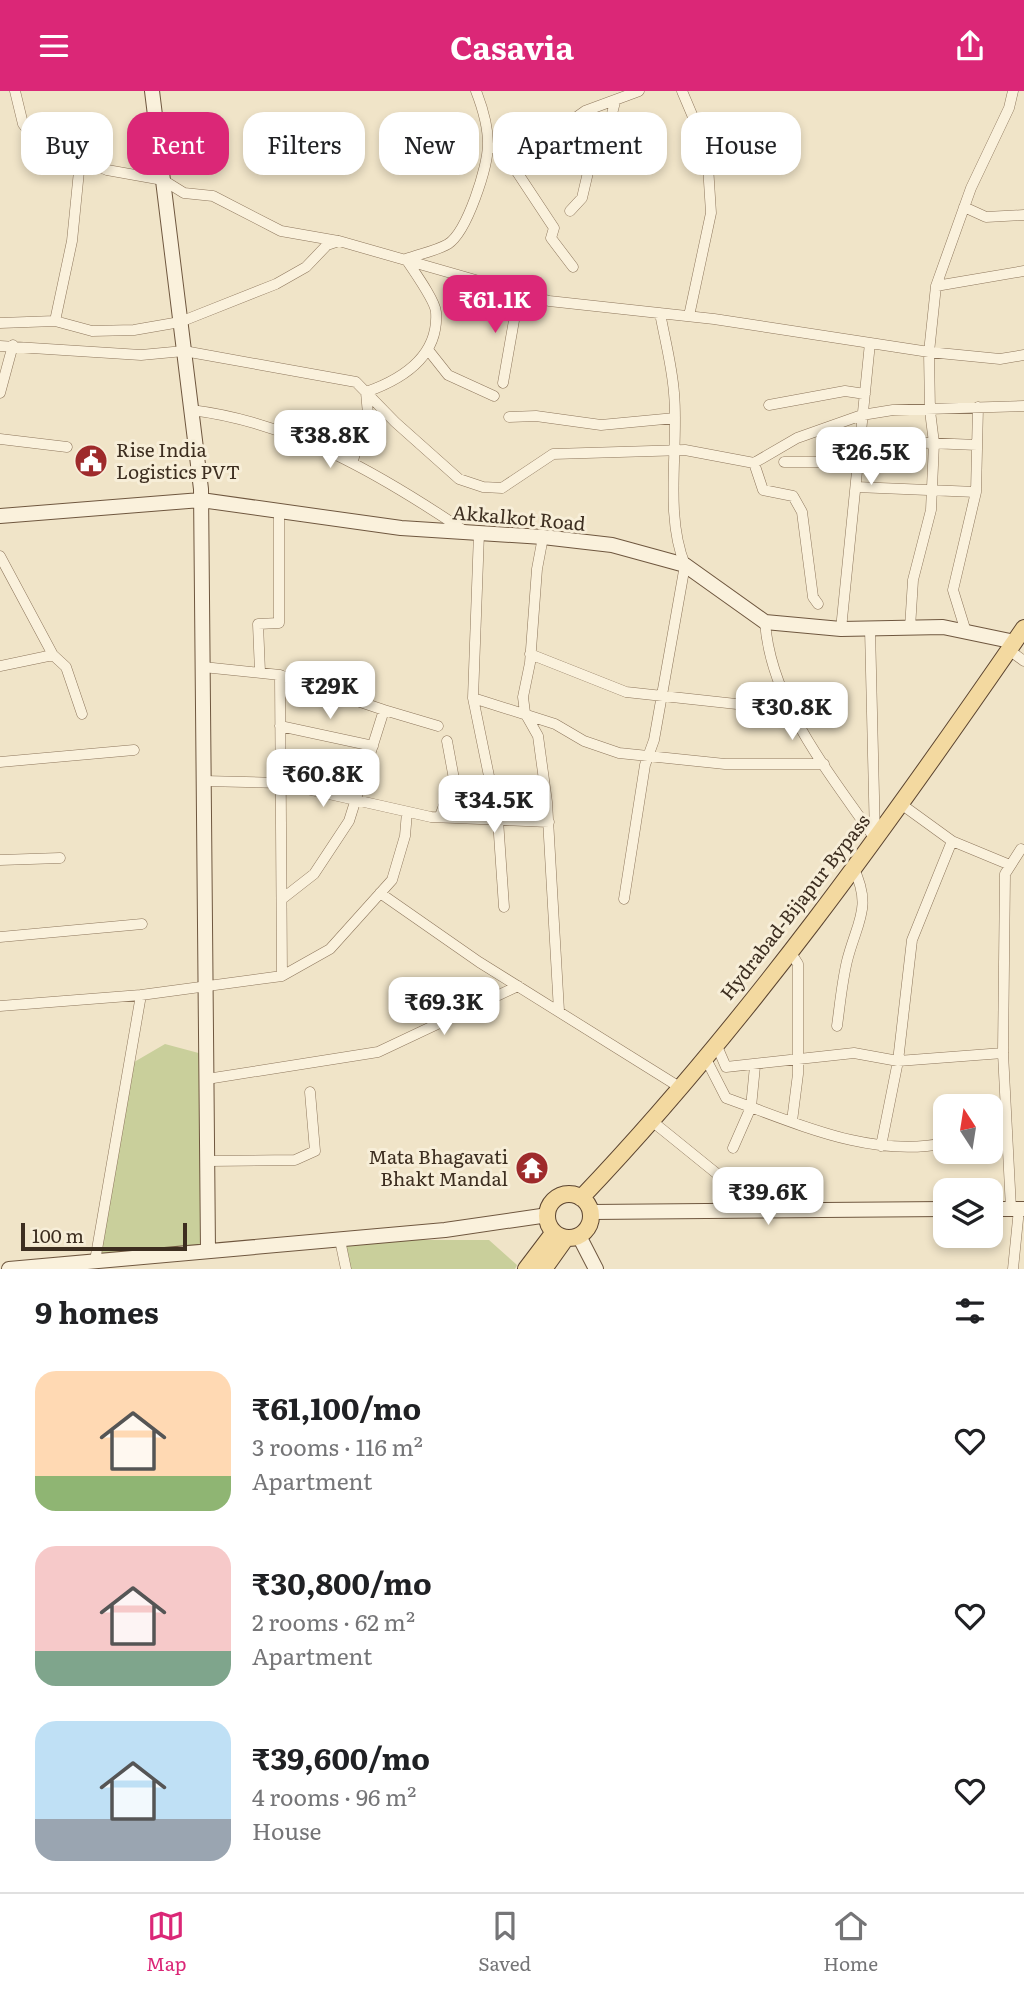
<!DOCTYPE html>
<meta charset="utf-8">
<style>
:root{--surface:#fff;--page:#f6f6f6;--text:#202124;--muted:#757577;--line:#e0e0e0;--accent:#db2777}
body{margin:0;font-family:Literata,serif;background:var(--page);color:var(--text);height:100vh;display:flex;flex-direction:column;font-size:26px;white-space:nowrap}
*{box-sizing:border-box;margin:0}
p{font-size:23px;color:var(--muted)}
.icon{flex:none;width:38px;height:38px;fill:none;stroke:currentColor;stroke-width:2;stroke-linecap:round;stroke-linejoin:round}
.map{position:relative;height:1178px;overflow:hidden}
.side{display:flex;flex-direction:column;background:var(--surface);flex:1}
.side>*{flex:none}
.guide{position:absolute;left:21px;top:21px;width:984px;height:63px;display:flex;gap:14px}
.needle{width:46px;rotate:348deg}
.buttons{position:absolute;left:933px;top:1003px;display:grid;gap:14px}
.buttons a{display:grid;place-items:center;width:70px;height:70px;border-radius:14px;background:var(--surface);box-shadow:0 4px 10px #0003;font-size:35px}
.scale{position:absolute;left:21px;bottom:18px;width:166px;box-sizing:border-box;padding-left:7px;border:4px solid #3d2e20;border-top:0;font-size:19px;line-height:24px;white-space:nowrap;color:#3d2e20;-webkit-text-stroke:5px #f7eed8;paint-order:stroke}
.price{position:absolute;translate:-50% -60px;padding:0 16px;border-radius:14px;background:#fff;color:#222;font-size:23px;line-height:46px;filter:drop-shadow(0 2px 4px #0008)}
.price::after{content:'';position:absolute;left:50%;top:42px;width:21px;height:16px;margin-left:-10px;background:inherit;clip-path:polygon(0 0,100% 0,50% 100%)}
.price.on{background:var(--accent);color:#fff}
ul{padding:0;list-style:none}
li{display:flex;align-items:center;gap:21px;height:175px;padding:0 35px}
li span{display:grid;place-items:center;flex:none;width:196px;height:140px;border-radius:21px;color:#555}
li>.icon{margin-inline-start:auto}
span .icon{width:84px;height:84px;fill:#fffc;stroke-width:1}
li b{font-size:30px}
h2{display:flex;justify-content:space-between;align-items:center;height:84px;padding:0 35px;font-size:30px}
.pill{padding:0 24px;border-radius:21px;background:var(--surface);box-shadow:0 4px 10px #0003;font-size:24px;line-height:63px}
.pill.on{background:var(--accent);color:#fff}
header{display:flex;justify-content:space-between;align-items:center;height:91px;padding:0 35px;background:var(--accent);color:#fff;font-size:32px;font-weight:700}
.menu{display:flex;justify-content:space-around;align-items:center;height:98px;border-top:2px solid var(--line);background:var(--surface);font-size:19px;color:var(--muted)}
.menu a{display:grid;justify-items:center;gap:4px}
.menu .on{color:var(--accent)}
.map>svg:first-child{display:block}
</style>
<header><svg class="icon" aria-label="menu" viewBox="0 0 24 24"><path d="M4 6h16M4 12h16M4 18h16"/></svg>Casavia<svg class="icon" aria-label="share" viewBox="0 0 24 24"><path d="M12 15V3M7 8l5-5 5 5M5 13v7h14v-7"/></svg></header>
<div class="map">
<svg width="1024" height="1178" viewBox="0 0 1024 1178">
<rect width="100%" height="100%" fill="#f0e4c8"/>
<path fill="#c9cf9b" d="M 165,953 L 206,964 L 208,1160 L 95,1170 L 129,974 Z
M 340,1149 L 489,1149 L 517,1174 L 515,1178 L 343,1178 Z"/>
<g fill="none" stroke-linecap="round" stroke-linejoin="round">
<defs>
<path id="street" d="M 15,0 L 23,33 L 36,50 L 107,79 L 163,89 L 184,102 L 213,105 L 281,140 L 338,150
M 682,0 L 707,59 L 711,122 L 689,225
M 488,55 L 516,62 L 532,58 L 585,20 L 639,0
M 516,62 L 515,78 L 554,137 L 551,147 L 573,176
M 964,116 L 986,126 L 1024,124
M 570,120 L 582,107 L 593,60 L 606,46 L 615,11
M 936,195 L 1024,180
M 55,230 L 72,150 L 80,70
M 0,232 L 55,230 L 92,240 L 134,239 L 180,231 L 276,193 L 306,176 L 327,154 L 339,150 L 549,210 L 714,228 L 929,261 L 1000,268 L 1024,264
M 0,255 L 141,264 L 184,260 L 356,291 L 395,331 L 459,388 L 483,396 L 502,397 L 553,363 L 685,359 L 754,372 L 797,347 L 862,324 L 893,319 L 1024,315
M 429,260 L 448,284 L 494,305
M 503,292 L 519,201
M 0,302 L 13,254
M 769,314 L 845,300 L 865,303
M 191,319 C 292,331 383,385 466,441
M 509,326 L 536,325 L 601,334 L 675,327
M 0,348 L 67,356
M 860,349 L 977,354
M 784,371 L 858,371
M 352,372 L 368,323 L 366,301 C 403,288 439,265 436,221 C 435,209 413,179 406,168 C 419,163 436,160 448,153 C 467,141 488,76 488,53 C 488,34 483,18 476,0
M 754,372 L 763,399 L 793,405 L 802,421 L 813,506 L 818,513
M 856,396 L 976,401
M 479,442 L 473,607 L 498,729 L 504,816
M 543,446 L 537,478 L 530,572 L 523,606 L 525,622 L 538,645 L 547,711 L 559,920
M 0,465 L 53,564 L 66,576 L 82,623
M 765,531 C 771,613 830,682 875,748
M 910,537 L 913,489 L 931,419 L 934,352 L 930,320 L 929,261 L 936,195 L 971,97 L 1009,17 L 1013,0
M 841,538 L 870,252
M 870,538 L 875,747
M 966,541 L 953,499 L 976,401 L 978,316
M 1009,559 L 1024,570
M 530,563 L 626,601 L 791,619
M 0,575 L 53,564
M 203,576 L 280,584 L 282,885
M 260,581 L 258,533 L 279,532 L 279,421
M 280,584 L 384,619 L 349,730 L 314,783 L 282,808
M 473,607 L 555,633 L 584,650 L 619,662 L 725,673 L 824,673
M 384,619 L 438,635
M 280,635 L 373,655
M 0,671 L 134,659
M 204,690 L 280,692 L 431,726 L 549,731
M 901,713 L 952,750 L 1010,774
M 440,725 L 454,688 L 447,650
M 0,769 L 60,767
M 380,802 L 479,871 L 681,997
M 624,808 L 645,674 L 654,649 L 685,474 C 664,423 679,356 674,302 C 672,275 665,249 660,222
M 0,846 L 142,833
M 789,859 L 798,873 L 798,983 L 792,1030
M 0,915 L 141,904
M 837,935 C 840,913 842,891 847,870 C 857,830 873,817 853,776
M 716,953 L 726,976 L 854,962 L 898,970 L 1003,962
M 705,966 L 726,1007 C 794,1031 871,1068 945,1052
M 207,988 L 378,961 L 518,895
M 653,1031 L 716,1082
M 990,1043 L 1007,1043
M 881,1055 L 898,970 L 912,849 L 952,750
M 733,1057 L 751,1016 L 755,975
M 208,1070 L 295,1069 L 315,1060 L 310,1001
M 1011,1118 L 1003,962 L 1005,783 L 1021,758
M 340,1149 L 346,1178
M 95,1170 L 141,904 L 282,885 L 330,858 L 392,789 L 405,745 L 407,721
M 1013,1178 L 1019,1118"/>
<path id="secondary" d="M 152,0 L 201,398 L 208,1160
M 0,425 L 201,409 L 401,437 L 543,446 L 612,454 L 685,474 L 765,531 L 841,538 L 943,536 L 1015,551
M 990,1118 L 1024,1118
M 591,1121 L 945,1118
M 579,1145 L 596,1178
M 9,1178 L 445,1139 L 548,1124"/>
<path id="primary" d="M547 1125a22 22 0 1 1 44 0a22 22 0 1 1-44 0Z
M 581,1107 C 745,935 889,733 1024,537
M 526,1178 L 554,1141
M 544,1178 L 566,1147"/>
</defs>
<use href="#street" stroke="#8d765c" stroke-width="11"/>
<use href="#secondary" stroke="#6f573f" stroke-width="16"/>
<use href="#primary" stroke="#5b4430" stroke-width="18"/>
<use href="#street" stroke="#faf1dc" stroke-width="10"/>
<use href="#secondary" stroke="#faf1dc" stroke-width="14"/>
<use href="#primary" stroke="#f3d9a0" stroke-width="16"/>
</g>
<defs>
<symbol id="civic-disc" viewBox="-11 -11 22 22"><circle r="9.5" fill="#9e2a2b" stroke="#f7eed8"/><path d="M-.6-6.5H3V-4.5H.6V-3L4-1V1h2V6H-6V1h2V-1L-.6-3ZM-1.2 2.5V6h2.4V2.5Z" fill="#fff"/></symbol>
<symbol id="temple-disc" viewBox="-11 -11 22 22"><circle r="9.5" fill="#9e2a2b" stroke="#f7eed8"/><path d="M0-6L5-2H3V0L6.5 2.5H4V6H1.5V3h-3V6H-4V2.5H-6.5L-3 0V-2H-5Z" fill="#fff"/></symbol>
</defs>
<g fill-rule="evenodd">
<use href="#civic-disc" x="72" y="351" width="38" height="38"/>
<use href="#temple-disc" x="513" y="1058" width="38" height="38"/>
</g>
<g text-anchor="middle" stroke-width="6" stroke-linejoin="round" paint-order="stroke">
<g font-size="19" fill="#3d2e20" stroke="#f7eed8" text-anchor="start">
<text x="116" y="366">Rise India<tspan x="116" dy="22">Logistics PVT</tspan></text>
<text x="508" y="1073" text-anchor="end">Mata Bhagavati<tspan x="508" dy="22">Bhakt Mandal</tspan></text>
</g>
<g font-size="19" fill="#3d2e20" stroke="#f7eed8">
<text transform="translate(519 427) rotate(5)" y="7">Akkalkot Road</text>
<text transform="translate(795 816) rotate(-52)" y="7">Hydrabad-Bijapur Bypass</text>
</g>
</g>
</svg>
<div class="buttons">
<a><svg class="needle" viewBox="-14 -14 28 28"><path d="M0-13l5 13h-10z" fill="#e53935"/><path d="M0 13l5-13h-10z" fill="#757577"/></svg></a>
<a><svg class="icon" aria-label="layers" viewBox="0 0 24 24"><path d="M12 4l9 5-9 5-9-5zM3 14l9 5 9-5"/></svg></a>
</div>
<div class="scale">100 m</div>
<b class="price on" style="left:495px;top:244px">₹61.1K</b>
<b class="price" style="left:330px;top:379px">₹38.8K</b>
<b class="price" style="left:871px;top:396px">₹26.5K</b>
<b class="price" style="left:330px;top:630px">₹29K</b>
<b class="price" style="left:792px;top:651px">₹30.8K</b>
<b class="price" style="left:323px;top:718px">₹60.8K</b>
<b class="price" style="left:494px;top:744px">₹34.5K</b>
<b class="price" style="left:444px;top:946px">₹69.3K</b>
<b class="price" style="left:768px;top:1136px">₹39.6K</b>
<div class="guide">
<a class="pill">Buy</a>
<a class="pill on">Rent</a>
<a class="pill">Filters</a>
<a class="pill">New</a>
<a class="pill">Apartment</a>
<a class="pill">House</a>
</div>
</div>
<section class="side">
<h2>9 homes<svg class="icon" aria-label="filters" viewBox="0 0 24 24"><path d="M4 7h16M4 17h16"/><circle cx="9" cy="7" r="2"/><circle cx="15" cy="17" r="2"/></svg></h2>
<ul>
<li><span style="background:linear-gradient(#ffd9b3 75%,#8fb573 0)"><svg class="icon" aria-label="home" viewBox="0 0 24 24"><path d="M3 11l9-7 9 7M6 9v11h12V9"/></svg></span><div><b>₹61,100/mo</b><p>3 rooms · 116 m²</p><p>Apartment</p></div><svg class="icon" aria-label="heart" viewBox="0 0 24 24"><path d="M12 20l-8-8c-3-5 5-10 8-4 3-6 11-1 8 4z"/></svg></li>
<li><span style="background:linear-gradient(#f6c9c9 75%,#7fa58c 0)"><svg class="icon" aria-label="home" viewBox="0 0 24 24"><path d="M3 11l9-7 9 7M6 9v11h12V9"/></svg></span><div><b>₹30,800/mo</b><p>2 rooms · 62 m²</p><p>Apartment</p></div><svg class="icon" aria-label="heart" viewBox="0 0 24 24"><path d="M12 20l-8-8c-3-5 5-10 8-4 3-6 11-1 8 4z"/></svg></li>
<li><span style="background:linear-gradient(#bfe0f5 70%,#9aa5b1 0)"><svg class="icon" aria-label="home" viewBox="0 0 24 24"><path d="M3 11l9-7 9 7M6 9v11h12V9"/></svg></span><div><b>₹39,600/mo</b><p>4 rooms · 96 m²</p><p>House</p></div><svg class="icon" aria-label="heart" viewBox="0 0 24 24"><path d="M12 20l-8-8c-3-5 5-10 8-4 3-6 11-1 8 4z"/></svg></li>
</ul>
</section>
<nav class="menu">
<a class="on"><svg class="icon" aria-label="map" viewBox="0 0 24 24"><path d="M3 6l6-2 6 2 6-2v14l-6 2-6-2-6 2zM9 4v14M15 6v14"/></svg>Map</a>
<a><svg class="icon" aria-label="saved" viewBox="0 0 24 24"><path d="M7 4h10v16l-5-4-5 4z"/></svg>Saved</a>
<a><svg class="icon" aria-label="home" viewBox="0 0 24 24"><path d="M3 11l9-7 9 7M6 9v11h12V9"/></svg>Home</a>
</nav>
